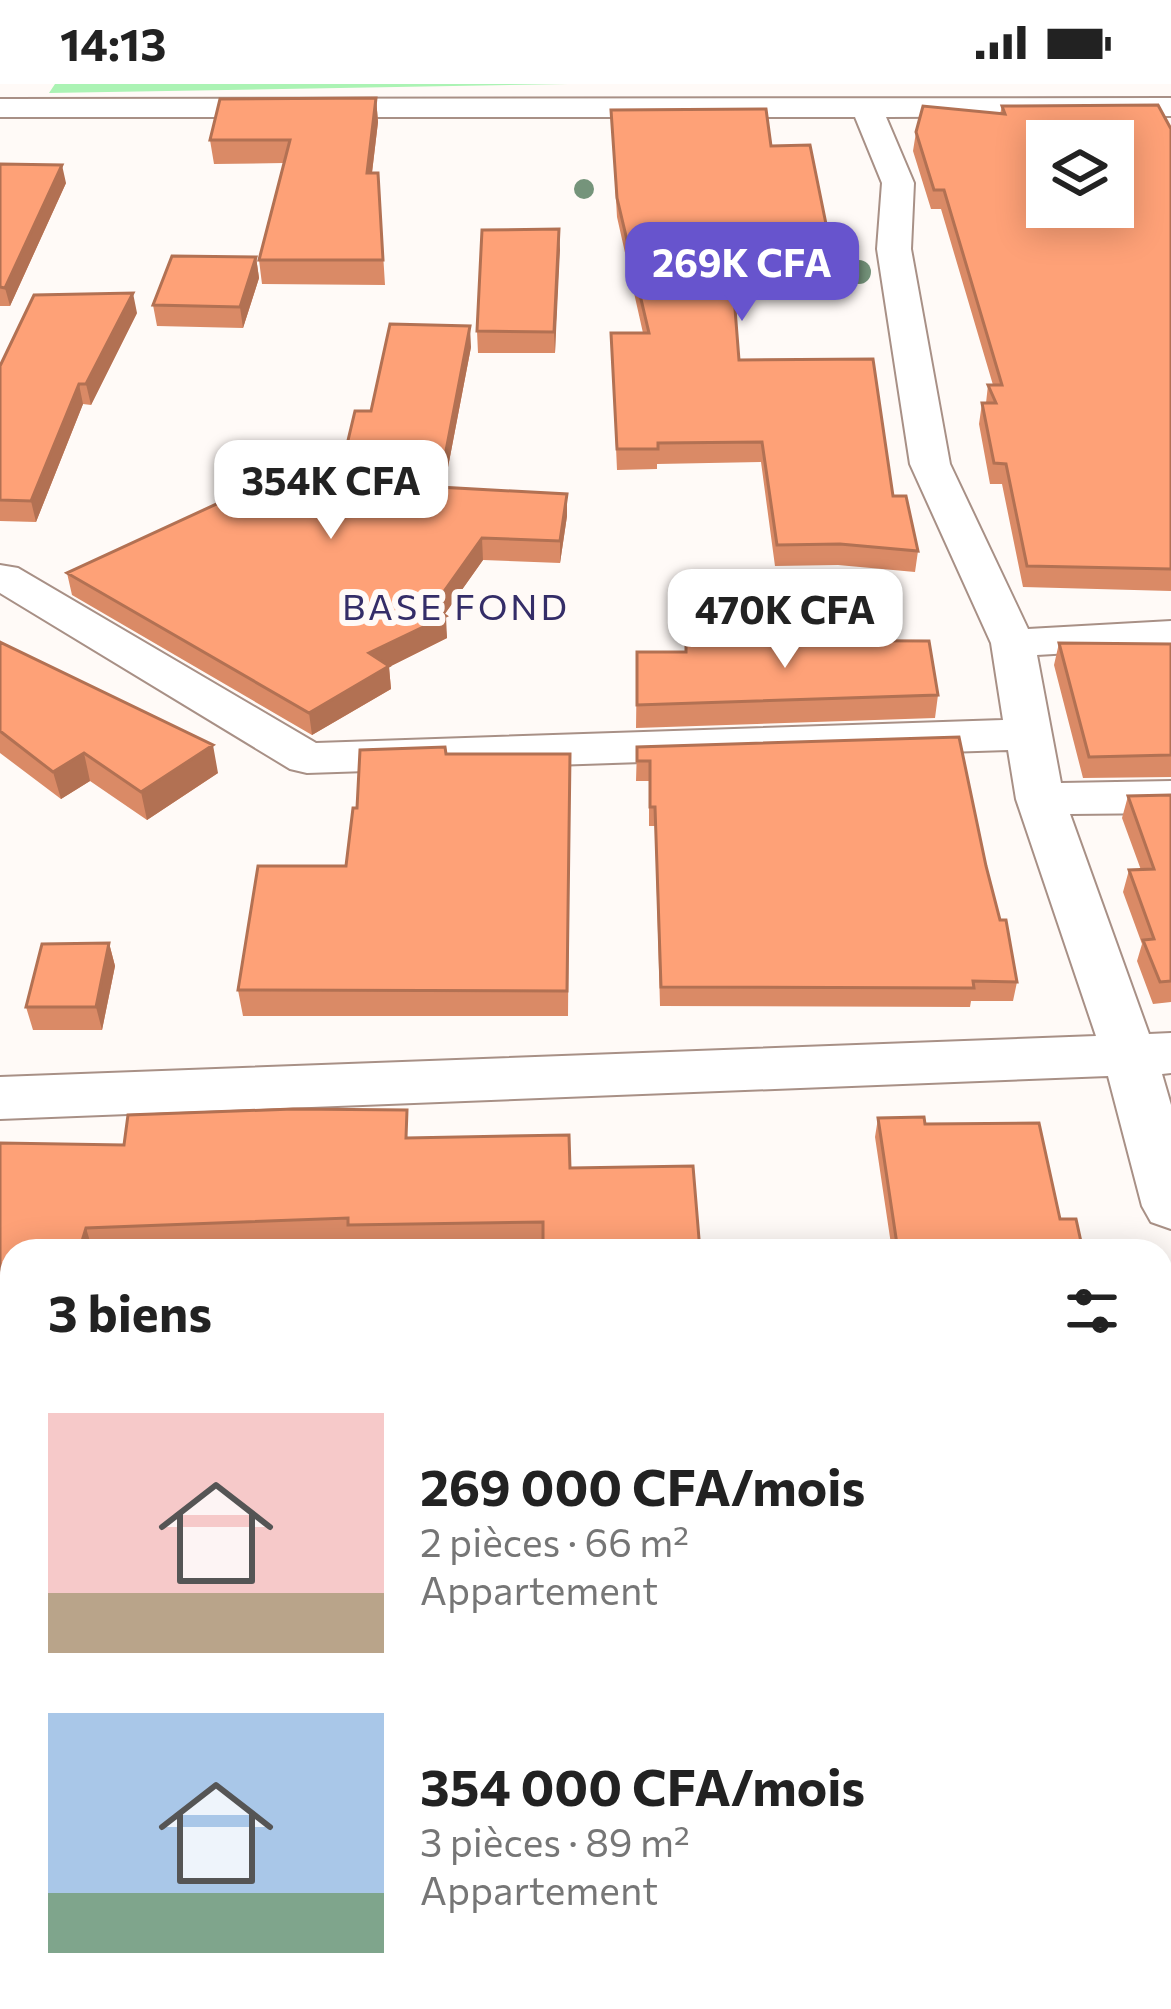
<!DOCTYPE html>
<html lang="fr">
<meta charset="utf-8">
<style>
:root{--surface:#fff;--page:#f6f6f6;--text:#222;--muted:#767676;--accent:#6754cd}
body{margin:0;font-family:Commissioner,sans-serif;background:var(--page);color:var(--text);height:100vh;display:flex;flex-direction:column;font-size:45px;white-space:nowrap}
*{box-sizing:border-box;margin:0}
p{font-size:39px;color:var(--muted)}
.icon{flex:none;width:66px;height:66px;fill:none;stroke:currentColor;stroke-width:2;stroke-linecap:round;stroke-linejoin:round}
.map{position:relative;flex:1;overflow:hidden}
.details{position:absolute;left:0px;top:1155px;width:1173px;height:771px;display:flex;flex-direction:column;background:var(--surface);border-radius:36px 36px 0 0;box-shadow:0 6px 30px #0003}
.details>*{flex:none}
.controls{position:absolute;left:1026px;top:36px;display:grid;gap:24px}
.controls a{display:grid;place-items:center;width:108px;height:108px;border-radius:0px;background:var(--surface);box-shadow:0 6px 30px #0003;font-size:60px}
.price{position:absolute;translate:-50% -102px;padding:0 27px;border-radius:24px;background:#fff;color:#222;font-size:39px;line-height:78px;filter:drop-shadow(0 3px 6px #0008)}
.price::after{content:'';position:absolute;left:50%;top:72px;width:36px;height:27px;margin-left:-18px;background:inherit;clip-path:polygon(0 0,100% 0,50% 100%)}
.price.active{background:var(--accent);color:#fff}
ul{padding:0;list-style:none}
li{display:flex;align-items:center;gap:36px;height:300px;padding:0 48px}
li span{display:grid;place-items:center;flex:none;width:336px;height:240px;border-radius:0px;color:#555}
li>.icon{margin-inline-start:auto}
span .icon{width:144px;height:144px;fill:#fffc;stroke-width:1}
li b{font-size:51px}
h2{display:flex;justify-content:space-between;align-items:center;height:144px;padding:0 48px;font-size:51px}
.status{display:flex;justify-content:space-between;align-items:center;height:84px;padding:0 60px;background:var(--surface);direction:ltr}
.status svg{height:33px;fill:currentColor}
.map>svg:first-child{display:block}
</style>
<div class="status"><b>14:13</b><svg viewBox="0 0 49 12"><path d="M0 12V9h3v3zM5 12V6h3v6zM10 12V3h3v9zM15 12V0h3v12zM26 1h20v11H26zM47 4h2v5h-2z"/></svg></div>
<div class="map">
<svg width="1171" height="1925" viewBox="0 0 1171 1925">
<rect width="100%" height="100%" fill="#fffaf7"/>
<path fill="#abf3b4" d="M 55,0 L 568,0 L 49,9 Z"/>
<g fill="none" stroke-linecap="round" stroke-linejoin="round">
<defs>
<path id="minor" d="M 1171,14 L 1171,32 L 886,33 L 914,99 L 911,165 L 950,380 L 1028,545 L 1171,537 L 1171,563 L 1037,571 L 1061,699 L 1171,697 L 1171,729 L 1070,730 L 1149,950 L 1171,949 L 1171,989 L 1162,990 L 1171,1021 L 1171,1145 L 1151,1138 L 1142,1122 L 1108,992 L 0,1035 L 0,993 L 1096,952 L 1016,715 L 1008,666 L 307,689 L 290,685 L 0,509 L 0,481 L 18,484 L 316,659 L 1003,636 L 991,559 L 910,380 L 877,165 L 882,99 L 855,33 L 0,33 L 0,15 Z
M 1171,1291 L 1171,1345 L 1161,1346 L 1161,1292 Z
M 0,1309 L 12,1309 L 12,1363 L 0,1363 Z
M 1171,1620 L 1171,1690 L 1161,1691 L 1161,1621 Z
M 0,1638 L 12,1638 L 12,1708 L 0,1708 Z"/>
</defs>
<use href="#minor" stroke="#a89086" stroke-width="4"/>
<use href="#minor" fill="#fff" fill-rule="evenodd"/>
</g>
<g fill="#75947b">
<circle cx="584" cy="105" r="10"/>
<circle cx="859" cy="188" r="12"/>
</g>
<path fill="#da8a66" d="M 376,14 L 378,38 L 372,89 L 378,89 L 385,201 L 262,200 L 259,176 L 284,79 L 214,80 L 210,56 Z
M 1002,22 L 1171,45 L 1171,507 L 1023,503 L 1002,400 L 990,400 L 979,340 L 982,319 L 986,319 L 988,301 L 993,301 L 941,125 L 931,125 L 913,67 L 916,48 L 1000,30 Z
M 611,26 L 771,62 L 826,140 L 824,159 L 829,185 L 827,204 L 733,206 L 739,276 L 893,412 L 918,467 L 915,488 L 838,481 L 775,482 L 761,378 L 657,380 L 657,385 L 617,386 L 611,249 L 643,249 L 617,133 Z
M 0,80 L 66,99 L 10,222 L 0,222 Z
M 559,145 L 555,269 L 478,269 L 477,247 Z
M 256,173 L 259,194 L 243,244 L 157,242 L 153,221 Z
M 137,229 L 91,321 L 83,320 L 36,438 L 0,437 L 0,282 Z
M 471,263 L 444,404 L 567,432 L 560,479 L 483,476 L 444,531 L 447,554 L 389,583 L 391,605 L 312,651 L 72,511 L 67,489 L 340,390 L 371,327 Z
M 0,558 L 218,689 L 147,736 L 90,697 L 61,715 L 0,669 Z
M 1059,559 L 1171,560 L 1171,693 L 1083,694 L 1054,581 Z
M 637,568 L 938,611 L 935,634 L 636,644 Z
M 637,663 L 986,782 L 1017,898 L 1013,917 L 971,917 L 970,923 L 660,922 L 655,742 L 649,742 L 649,697 L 636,697 Z
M 446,670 L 570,670 L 568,932 L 243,932 L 238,906 L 346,782 L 357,724 Z
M 1171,711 L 1171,918 L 1153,920 L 1137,877 L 1142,860 L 1123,808 L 1129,786 L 1141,786 L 1122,734 L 1128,712 Z
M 109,859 L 115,882 L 102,946 L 33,946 L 26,923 Z
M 878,1034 L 925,1040 L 1060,1135 L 1083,1167 L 892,1167 L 875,1053 Z
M 569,1051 L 543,1163 L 351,1166 L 350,1160 L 151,1167 L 12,1167 L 12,1233 L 0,1232 L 0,1059 L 124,1061 Z
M 0,1346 L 12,1346 L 12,1459 L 0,1520 Z
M 1171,1390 L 1171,1448 L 1161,1449 L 1161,1391 Z
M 1161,1518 L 1170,1561 L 1161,1577 Z"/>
<path fill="#b27153" d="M 376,14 L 378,38 L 369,113 L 367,89 Z
M 62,81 L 66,99 L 10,222 L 5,204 Z
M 559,145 L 560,166 L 555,269 L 554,248 Z
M 256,173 L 259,194 L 243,244 L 240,223 Z
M 133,209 L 137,229 L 91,321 L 86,300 Z
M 470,242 L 471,263 L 440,425 L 439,403 Z
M 79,300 L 83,320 L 36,438 L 31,417 Z
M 567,410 L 567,432 L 560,479 L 560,457 Z
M 482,454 L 483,476 L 442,534 L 446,532 L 447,554 L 389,583 L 391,605 L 312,651 L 309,629 L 369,569 L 433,523 Z
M 213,661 L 218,689 L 147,736 L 141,708 Z
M 84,669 L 90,697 L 61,715 L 53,688 Z
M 109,859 L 115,882 L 102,946 L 96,923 Z
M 86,1144 L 93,1167 L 79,1167 Z
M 5,1409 L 12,1426 L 12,1459 L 0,1520 L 0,1433 Z"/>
<path fill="#fea177" stroke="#b27153" stroke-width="3" fill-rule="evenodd" d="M 376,14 L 367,89 L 378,89 L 383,176 L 259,176 L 290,56 L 210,56 L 220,15 Z
M 1158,21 L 1171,45 L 1171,485 L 1027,482 L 1006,380 L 994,379 L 982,319 L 996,319 L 988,301 L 1002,301 L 944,106 L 934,106 L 916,48 L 923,22 L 1005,30 L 1002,22 ZM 1047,57 L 1113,57 L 1113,123 L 1047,123 Z
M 766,25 L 771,62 L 810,61 L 826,140 L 820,140 L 829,185 L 732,186 L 739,276 L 873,275 L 893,412 L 906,412 L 918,467 L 840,460 L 777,461 L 762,358 L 658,359 L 658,365 L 617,365 L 611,249 L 649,249 L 617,114 L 611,26 Z
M 0,80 L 62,81 L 5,204 L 0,203 Z
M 559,145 L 554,248 L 477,247 L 482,146 Z
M 172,172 L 256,173 L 240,223 L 153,221 Z
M 133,209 L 86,300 L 79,300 L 31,417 L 0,416 L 0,282 L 34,211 Z
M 390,240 L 470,242 L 439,403 L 567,410 L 560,457 L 482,454 L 433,523 L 446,532 L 369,569 L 389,582 L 309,629 L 67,489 L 288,387 L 340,390 L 355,327 L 371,327 Z
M 686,556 L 929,557 L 938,611 L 637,621 L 637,568 L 686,568 Z
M 0,558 L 213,661 L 141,708 L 84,669 L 53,688 L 0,647 Z
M 1059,559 L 1171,560 L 1171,671 L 1089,673 Z
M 959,653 L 986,782 L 1000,836 L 1006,836 L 1017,898 L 973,897 L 974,904 L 661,903 L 655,723 L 650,723 L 650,677 L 637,677 L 637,663 Z
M 445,663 L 446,670 L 570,670 L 567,907 L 238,906 L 258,782 L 346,782 L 353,724 L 357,724 L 360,666 Z
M 1171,711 L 1171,897 L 1160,898 L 1143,856 L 1154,855 L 1129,786 L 1154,785 L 1128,712 Z
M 109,859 L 96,923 L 26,923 L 42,860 Z
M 293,1025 L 407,1026 L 406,1054 L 569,1051 L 570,1084 L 693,1082 L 700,1167 L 543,1167 L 543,1138 L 348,1141 L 348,1134 L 86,1144 L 79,1167 L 12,1167 L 12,1209 L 0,1208 L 0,1059 L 124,1061 L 128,1031 Z
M 924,1033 L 925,1040 L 1039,1039 L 1060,1135 L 1076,1135 L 1083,1167 L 898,1167 L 878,1034 Z
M 0,1346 L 12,1346 L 12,1409 L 5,1409 L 0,1433 Z
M 1171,1390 L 1171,1432 L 1161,1433 L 1161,1391 Z
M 1161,1518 L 1170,1561 L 1161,1561 Z
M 1161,1693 L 1171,1693 L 1171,1925 L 290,1925 L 291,1914 L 1161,1914 Z"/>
<g text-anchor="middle" stroke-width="12" stroke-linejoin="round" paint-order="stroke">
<g font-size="36" letter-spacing="3" fill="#342d68" stroke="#fffaf7">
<text x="456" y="536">BASE FOND</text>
</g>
</g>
</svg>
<div class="controls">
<a><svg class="icon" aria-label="layers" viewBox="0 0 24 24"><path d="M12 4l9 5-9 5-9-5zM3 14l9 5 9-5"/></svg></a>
</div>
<b class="price active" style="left:742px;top:240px">269K CFA</b>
<b class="price" style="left:331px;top:458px">354K CFA</b>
<b class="price" style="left:785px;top:587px">470K CFA</b>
<section class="details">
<h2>3 biens<svg class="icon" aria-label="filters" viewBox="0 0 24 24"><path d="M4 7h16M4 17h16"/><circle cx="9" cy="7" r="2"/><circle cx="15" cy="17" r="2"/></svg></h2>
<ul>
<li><span style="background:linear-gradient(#f6c9c9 75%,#b9a48a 0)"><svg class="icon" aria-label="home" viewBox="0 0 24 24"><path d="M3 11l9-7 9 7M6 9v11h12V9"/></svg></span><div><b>269 000 CFA/mois</b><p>2 pièces · 66 m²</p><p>Appartement</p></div></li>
<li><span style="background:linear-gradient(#a9c7e8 75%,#7fa58c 0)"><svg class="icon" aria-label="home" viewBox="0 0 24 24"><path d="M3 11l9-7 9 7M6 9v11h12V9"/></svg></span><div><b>354 000 CFA/mois</b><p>3 pièces · 89 m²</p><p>Appartement</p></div></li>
</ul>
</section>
</div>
